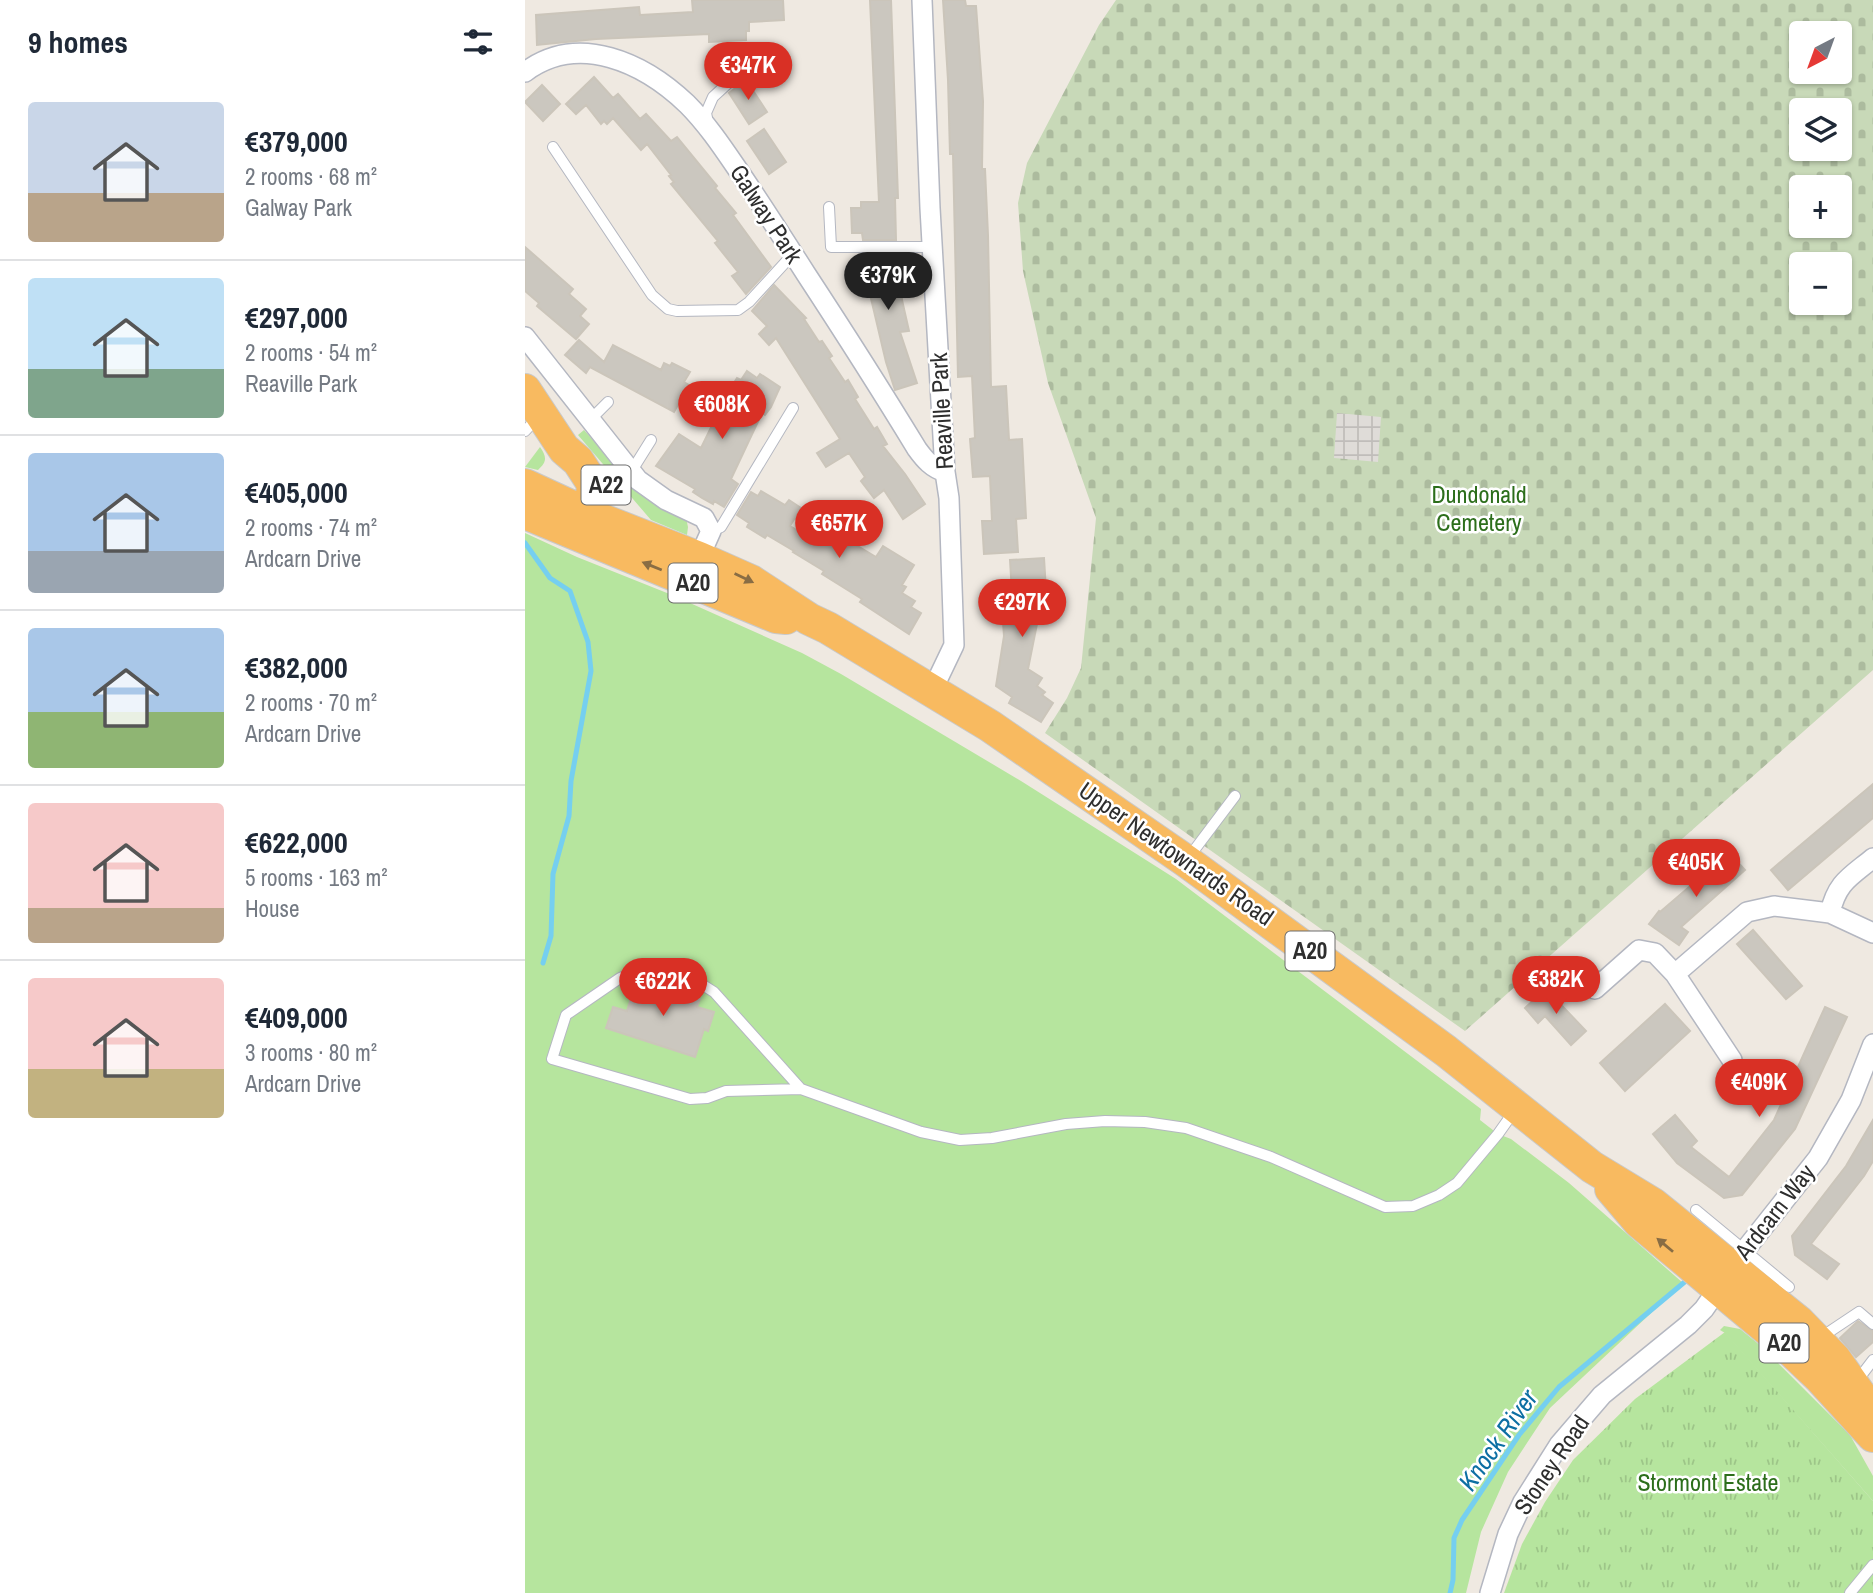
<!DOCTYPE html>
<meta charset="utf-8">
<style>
:root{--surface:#fff;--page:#f6f6f7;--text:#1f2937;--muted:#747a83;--line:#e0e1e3;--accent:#d93025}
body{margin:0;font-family:"Archivo Narrow",sans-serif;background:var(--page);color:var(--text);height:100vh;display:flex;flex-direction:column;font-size:26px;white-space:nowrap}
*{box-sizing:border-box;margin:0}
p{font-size:23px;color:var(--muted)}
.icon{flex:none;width:38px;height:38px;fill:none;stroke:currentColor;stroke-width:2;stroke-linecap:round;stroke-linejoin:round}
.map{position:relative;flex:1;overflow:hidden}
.details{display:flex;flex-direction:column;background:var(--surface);width:525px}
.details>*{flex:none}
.needle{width:46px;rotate:221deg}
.fabs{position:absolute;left:1264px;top:21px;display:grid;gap:14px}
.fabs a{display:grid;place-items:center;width:63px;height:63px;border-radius:7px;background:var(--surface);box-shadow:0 2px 5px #0004;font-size:35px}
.price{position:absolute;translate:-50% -60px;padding:0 16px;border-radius:24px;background:var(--accent);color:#fff;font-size:23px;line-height:46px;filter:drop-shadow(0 2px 4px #0008)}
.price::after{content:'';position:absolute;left:50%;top:42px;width:21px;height:16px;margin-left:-10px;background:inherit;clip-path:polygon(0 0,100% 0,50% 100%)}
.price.on{background:#222;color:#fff}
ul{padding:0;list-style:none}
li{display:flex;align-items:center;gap:21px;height:175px;padding:0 28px}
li+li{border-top:2px solid var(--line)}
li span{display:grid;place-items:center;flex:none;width:196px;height:140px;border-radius:7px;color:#555}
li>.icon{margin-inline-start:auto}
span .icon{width:84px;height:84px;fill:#fffc;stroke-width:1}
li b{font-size:30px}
h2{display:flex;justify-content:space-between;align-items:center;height:84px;padding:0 28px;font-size:30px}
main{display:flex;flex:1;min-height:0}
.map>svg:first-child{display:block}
</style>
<main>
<section class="details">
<h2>9 homes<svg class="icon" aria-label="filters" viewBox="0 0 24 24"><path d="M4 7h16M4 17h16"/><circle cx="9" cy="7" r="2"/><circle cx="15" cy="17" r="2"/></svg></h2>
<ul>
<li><span style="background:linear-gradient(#c9d6e8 65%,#b9a48a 0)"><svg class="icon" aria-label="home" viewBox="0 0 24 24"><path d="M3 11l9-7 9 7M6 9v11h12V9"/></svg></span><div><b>€379,000</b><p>2 rooms · 68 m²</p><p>Galway Park</p></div></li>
<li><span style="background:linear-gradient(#bfe0f5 65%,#7fa58c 0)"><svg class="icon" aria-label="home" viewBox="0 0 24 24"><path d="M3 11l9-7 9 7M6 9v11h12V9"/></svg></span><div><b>€297,000</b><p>2 rooms · 54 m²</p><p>Reaville Park</p></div></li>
<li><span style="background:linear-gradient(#a9c7e8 70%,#9aa5b1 0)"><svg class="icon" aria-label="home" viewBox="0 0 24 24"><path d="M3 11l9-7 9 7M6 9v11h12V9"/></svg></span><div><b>€405,000</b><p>2 rooms · 74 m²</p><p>Ardcarn Drive</p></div></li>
<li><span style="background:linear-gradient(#a9c7e8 60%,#8fb573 0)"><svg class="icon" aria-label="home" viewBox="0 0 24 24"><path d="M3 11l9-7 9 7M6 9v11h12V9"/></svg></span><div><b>€382,000</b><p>2 rooms · 70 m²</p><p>Ardcarn Drive</p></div></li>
<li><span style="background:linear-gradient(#f6c9c9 75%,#b9a48a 0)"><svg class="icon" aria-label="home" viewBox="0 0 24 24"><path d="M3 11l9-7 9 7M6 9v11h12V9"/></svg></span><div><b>€622,000</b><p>5 rooms · 163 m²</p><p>House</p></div></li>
<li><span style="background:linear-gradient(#f6c9c9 65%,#c2b280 0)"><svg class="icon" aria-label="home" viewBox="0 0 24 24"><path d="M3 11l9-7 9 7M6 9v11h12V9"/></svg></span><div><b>€409,000</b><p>3 rooms · 80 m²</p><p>Ardcarn Drive</p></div></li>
</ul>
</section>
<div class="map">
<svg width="1348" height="1593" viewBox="0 0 1348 1593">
<defs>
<pattern id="cemetery-stones" width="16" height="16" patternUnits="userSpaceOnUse" patternTransform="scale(1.75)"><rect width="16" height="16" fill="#c8d9b8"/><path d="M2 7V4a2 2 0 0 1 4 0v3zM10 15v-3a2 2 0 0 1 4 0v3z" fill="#acbb9e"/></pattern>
<pattern id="park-tufts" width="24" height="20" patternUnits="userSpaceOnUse" patternTransform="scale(1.75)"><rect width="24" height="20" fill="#b6e59e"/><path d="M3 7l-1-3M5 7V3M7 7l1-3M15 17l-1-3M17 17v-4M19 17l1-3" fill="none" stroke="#9dc588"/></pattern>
<pattern id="plaza-grid" width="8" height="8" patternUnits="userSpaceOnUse" patternTransform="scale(1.75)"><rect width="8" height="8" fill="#dfdcd8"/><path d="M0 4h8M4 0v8" fill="none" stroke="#c0bdba"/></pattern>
</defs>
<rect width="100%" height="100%" fill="#efe9e1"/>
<path fill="#b6e59e" d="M 59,430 L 97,472 L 161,518 L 163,527 L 162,535 L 126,520 L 53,435 Z
M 15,447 C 22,457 22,462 13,470 L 0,467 Z
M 0,533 L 52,557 L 147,595 L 277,653 L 316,674 L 496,781 L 651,879 L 956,1109 L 955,1120 L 973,1134 L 986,1139 L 1044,1183 L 1158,1283 L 1025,1408 L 983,1472 L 956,1532 L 941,1593 L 0,1593 Z
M 1199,1326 L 1215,1329 L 1236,1346 L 1325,1435 L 1348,1476 L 1348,1501 L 1200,1333 L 1195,1330 Z"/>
<path fill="url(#cemetery-stones)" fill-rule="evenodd" d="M 591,0 L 1348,0 L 1348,670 L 940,1031 L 520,733 L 542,698 L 556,668 L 571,518 L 523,383 L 498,271 L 493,203 L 502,163 L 574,25 ZM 1276,33 L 1314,33 L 1314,72 L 1276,72 ZM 1276,110 L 1314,110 L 1314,149 L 1276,149 ZM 1276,187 L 1314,187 L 1314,226 L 1276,226 ZM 1276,264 L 1314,264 L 1314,303 L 1276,303 Z"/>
<path fill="url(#park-tufts)" d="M 1200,1332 L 1348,1501 L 1348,1593 L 979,1593 L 997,1544 L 1020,1502 L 1048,1460 L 1110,1399 Z"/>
<path fill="url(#plaza-grid)" d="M 812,413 L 856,417 L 853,462 L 809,458 Z"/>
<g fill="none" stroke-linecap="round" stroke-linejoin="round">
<path stroke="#75cff0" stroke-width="5" d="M 0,543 L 25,578 L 45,591 L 63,642 L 66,671 L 46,781 L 44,816 L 28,874 L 26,936 L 18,963
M 925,1593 L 928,1580 L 929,1538 L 937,1520 L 994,1435 L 1034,1387 L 1162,1280"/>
</g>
<path fill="#cbc7bf" stroke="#cbc5ba" stroke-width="2" d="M 167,0 L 258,0 L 259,20 L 224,22 L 224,31 L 221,31 L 221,40 L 184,42 L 184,34 L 71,39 L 12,45 L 11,15 L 114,7 L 115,15 L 168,12 Z
M 345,0 L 366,0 L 373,198 L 370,198 L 371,240 L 338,240 L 337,233 L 327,233 L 326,208 L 336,208 L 336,202 L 354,202 Z
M 418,0 L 440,0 L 441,6 L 451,6 L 458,101 L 457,169 L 460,169 L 463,235 L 466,387 L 481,386 L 484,440 L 497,439 L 501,518 L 491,519 L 493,552 L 459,554 L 457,521 L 467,521 L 465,476 L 448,477 L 445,439 L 450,438 L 447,376 L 433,377 L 428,154 L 425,154 L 423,80 Z
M 69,77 L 88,98 L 93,94 L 115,119 L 121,114 L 146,141 L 152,137 L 192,186 L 190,188 L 211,213 L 208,215 L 246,267 L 221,294 L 207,276 L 213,272 L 190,243 L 193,241 L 146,184 L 149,182 L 144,176 L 146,175 L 122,144 L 116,150 L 88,118 L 82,124 L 79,121 L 76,124 L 61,105 L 51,114 L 41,104 Z
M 221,80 L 242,112 L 224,124 L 204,93 Z
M 17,85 L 35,104 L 18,121 L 0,102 Z
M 239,129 L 261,162 L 244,174 L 222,141 Z
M 0,247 L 48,289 L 44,294 L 61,309 L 55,316 L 64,324 L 51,339 L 12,306 L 14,303 L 0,291 Z
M 338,254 L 375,254 L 377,300 L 384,331 L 375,332 L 392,383 L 370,390 L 361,362 L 344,290 L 333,289 L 332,267 L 339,267 Z
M 249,285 L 281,318 L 279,319 L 294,342 L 297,341 L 307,356 L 304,358 L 320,382 L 323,380 L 333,397 L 330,399 L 349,429 L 352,427 L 362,444 L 358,446 L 380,474 L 400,504 L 378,519 L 359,490 L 349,498 L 336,481 L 340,477 L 324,453 L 301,467 L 292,453 L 315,439 L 251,338 L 244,345 L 234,334 L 242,326 L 227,311 Z
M 54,340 L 79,362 L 88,345 L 136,370 L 139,363 L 145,366 L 147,363 L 165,372 L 159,382 L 164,385 L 149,412 L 65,367 L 61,373 L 40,355 Z
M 222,371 L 232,378 L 235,374 L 255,387 L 246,407 L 240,415 L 237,413 L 206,479 L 213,484 L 199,507 L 189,501 L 188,504 L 177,498 L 168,492 L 170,489 L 131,466 L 154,434 L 176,448 L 195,409 L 193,408 L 212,378 L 216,380 Z
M 236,491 L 260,505 L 264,500 L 276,508 L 265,526 L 290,541 L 296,530 L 317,542 L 319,538 L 351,557 L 358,546 L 389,565 L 377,585 L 381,587 L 377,593 L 390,601 L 386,607 L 396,613 L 384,634 L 335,602 L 337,599 L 297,574 L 299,571 L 268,552 L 269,551 L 242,535 L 240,538 L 222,527 L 224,523 L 212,515 L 226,492 L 233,496 Z
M 519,558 L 521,590 L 510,591 L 512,624 L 503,669 L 517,678 L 512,686 L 520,692 L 517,695 L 528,703 L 516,722 L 484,703 L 487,697 L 471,686 L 479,636 L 476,594 L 487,593 L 485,560 Z
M 1348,784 L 1348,818 L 1263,890 L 1246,870 Z
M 1204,853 L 1220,870 L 1156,927 L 1163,932 L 1154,945 L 1124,924 L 1134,911 L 1135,912 Z
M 1228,930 L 1277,986 L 1261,999 L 1212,944 Z
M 112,979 L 175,999 L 172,1007 L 189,1012 L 183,1031 L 179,1029 L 170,1057 L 81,1028 L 88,1007 L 102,1011 Z
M 1021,989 L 1061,1031 L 1046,1045 L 1020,1016 L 1013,1023 L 1000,1008 Z
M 1140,1004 L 1165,1031 L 1100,1091 L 1075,1063 Z
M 1300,1007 L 1322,1017 L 1270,1129 L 1217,1195 L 1199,1198 L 1152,1163 L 1128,1134 L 1150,1115 L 1172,1141 L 1166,1147 L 1204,1177 L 1249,1120 Z
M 1348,1120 L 1348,1161 L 1339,1176 L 1286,1244 L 1314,1264 L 1302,1279 L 1270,1255 L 1267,1236 L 1321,1166 Z
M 1333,1321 L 1348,1331 L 1348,1342 L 1331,1357 L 1315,1338 Z"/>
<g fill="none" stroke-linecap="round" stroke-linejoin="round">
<defs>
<path id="service" d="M 183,123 L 181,113 L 188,97 L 226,62
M 28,147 L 127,295 L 143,309 L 152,311 L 213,310 L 224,302 L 268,254
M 304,207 L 306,247 L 407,247
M 66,419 L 83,402
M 0,431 L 14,416
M 106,472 L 126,440
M 186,531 L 196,527 L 268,408
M 664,857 L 710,796
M 276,1089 L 189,992 L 170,980 L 133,970 L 116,969 L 95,978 L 41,1015 L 27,1059 L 165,1099 L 182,1098 L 201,1091 L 276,1089 L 396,1132 L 435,1140 L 467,1138 L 541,1124 L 580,1121 L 620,1122 L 661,1128 L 746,1157 L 860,1207 L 888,1206 L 914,1195 L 932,1183 L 973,1134 L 990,1110
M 1171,1210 L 1264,1287
M 1295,1338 L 1334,1312 L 1348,1324
M 1332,1381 L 1348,1360
M 1325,1593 L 1348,1565"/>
<path id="minor" d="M 397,0 L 405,208 L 420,472 L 424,498 L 429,645 L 407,691
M 0,72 C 54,32 119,63 162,104 C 181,123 196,145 211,167 C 235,202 258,238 281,274 C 319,332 356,390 392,449 C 400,460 407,468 420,472
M 0,337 L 113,480 L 141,500 L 179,518 L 186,531 L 174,558
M 1305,913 C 1312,882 1325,877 1348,858
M 1150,974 L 1222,912 L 1249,906 L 1305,913 L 1348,933
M 1070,989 L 1114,950 L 1130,953 L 1150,974 L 1207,1060
M 965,1593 L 983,1534 L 998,1502 L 1034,1445 L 1077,1395 L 1163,1325 L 1179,1309 L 1220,1250 L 1293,1158 L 1326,1100 L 1348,1044"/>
<path id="trunk" d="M 0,390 L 39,449 L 53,461 L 68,484 L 65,515 L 57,532
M 0,485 L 65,515 L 174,558 L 226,581 L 284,619 L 303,628 L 465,726 L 661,861 L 921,1051 L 1067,1167 L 1128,1204 L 1274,1322 L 1310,1359 L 1348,1413
M 0,513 L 251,617 L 261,618
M 1086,1189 L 1114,1222 L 1254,1339 L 1295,1378 L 1348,1436"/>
</defs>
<use href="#service" stroke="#b4b7c1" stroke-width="12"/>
<use href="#minor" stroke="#b4b7c1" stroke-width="22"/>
<use href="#trunk" stroke="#c9c9c9" stroke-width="34"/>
<use href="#service" stroke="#fff" stroke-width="10"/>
<use href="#minor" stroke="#fff" stroke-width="19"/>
<use href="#trunk" stroke="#f8ba60" stroke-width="32"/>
</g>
<defs><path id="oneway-solid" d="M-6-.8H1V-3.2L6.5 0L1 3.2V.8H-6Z" transform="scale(1.75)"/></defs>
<g fill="#896d44">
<use href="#oneway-solid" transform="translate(127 566) rotate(-158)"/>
<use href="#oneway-solid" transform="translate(219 578) rotate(26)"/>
<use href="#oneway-solid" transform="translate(1140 1245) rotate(-140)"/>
</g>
<g text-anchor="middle" stroke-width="5" stroke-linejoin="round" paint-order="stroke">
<g fill="#fff" stroke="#6d6d6d" stroke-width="2">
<rect x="56.5" y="465.5" width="49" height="39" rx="5"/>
<rect x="143.5" y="563.5" width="49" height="39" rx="5"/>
<rect x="760.5" y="931.5" width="49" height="39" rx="5"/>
<rect x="1234.5" y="1323.5" width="49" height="39" rx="5"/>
</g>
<g font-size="23" font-weight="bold" fill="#2e2e2e">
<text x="81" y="493">A22</text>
<text x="168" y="591">A20</text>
<text x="785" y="959">A20</text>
<text x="1259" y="1351">A20</text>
</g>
<g font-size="24" fill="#2e2e2e" stroke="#fff">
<text transform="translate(241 214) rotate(57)" y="8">Galway Park</text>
<text transform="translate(417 411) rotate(-93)" y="8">Reaville Park</text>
<text transform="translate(651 854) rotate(35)" y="8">Upper Newtownards Road</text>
<text transform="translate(1250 1212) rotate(-52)" y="8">Ardcarn Way</text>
<text transform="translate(1027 1465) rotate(-56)" y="8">Stoney Road</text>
</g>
<g font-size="24" fill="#2c6e1b" stroke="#fff">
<text x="954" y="503">Dundonald<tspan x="954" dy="28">Cemetery</tspan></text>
<text x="1183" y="1491">Stormont Estate</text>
</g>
<g font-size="26" font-style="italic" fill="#0d6fa3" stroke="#fff">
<text transform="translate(973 1440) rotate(-55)" y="9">Knock River</text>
</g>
</g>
</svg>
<div class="fabs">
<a><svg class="needle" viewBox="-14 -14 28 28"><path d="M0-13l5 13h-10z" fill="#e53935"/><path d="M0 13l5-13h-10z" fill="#747a83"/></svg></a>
<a><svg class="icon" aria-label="layers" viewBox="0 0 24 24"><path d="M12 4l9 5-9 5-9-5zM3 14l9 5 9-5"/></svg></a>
<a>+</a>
<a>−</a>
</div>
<b class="price" style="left:223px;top:102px">€347K</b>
<b class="price on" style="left:363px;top:312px">€379K</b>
<b class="price" style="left:197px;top:441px">€608K</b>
<b class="price" style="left:314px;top:560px">€657K</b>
<b class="price" style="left:497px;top:639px">€297K</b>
<b class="price" style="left:1171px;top:899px">€405K</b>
<b class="price" style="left:1031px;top:1016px">€382K</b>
<b class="price" style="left:138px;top:1018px">€622K</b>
<b class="price" style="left:1234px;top:1119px">€409K</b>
</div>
</main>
